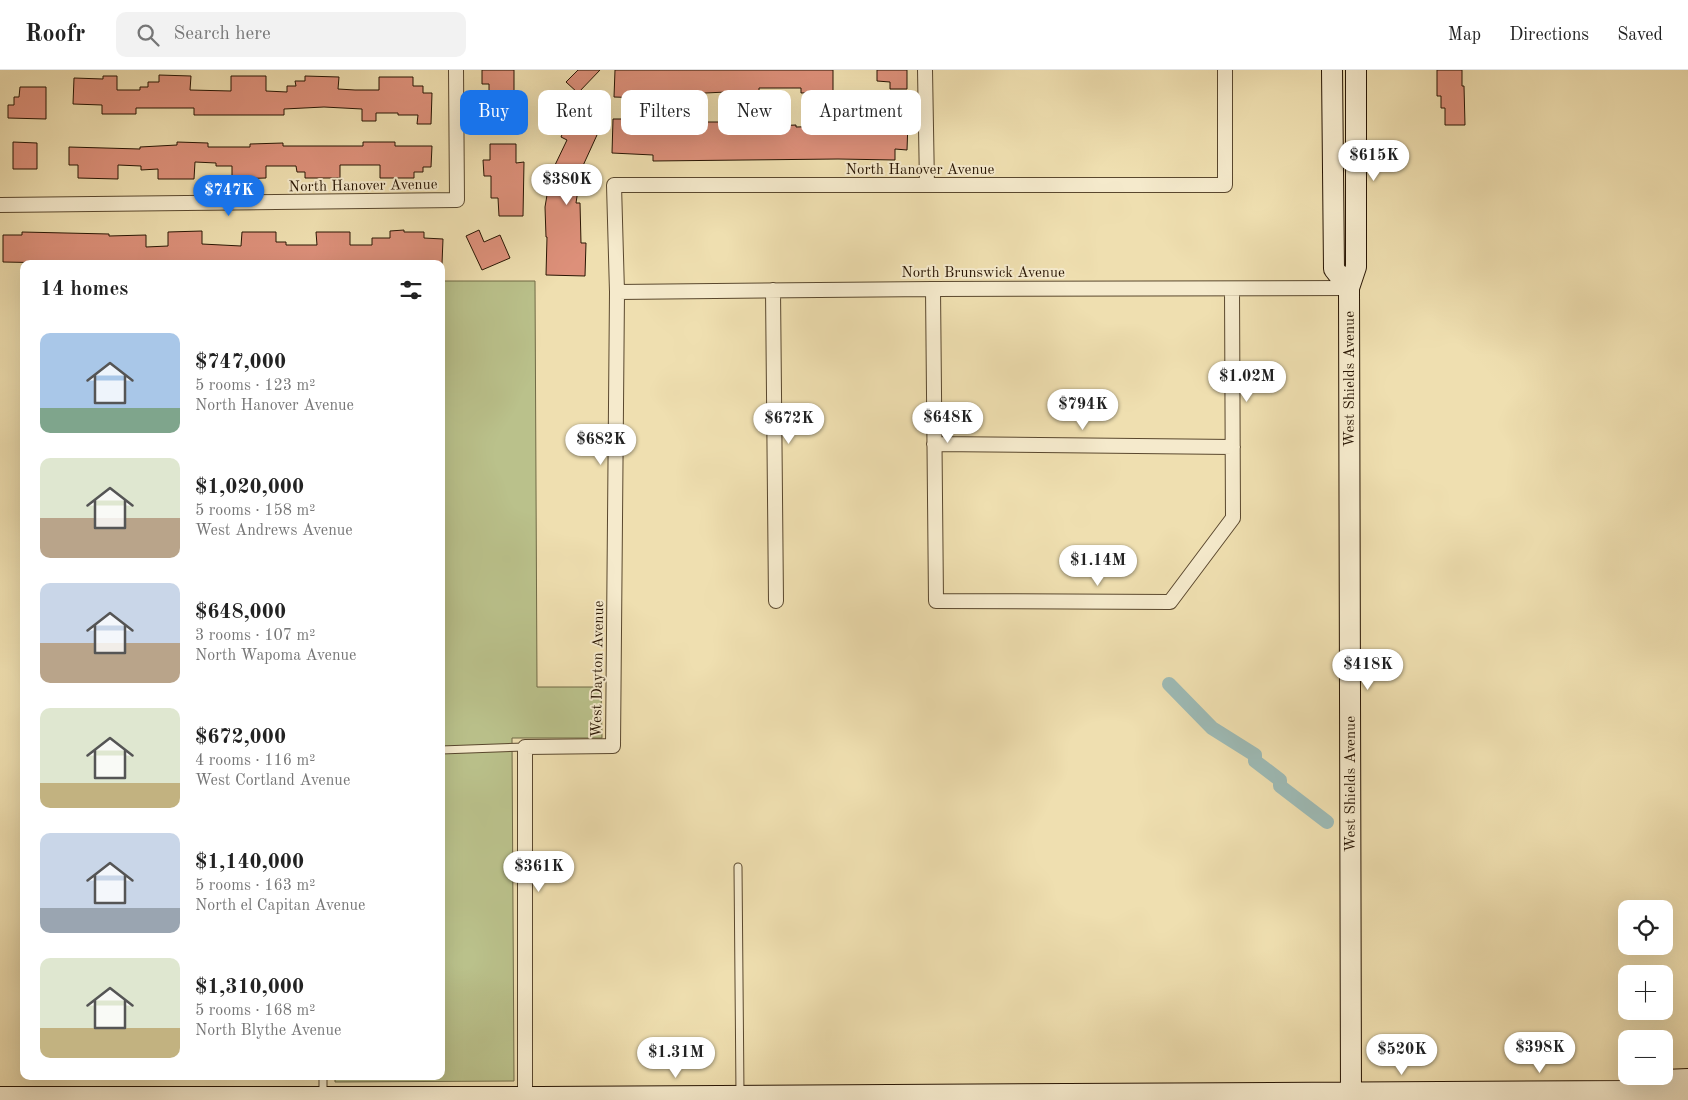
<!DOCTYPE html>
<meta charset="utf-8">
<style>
:root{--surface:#fff;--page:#f2f2f2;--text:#222;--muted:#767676;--line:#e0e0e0;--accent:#1a73e8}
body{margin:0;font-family:"Old Standard TT",serif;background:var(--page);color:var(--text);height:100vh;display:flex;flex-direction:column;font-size:19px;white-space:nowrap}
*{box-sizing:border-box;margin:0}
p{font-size:16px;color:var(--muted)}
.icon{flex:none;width:28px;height:28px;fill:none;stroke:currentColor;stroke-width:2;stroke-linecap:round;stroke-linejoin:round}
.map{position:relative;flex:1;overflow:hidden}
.side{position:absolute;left:20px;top:190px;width:425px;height:820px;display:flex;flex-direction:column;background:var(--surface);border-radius:10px;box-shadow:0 5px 20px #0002}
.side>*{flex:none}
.top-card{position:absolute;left:460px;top:20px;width:475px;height:45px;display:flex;gap:10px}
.tools{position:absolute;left:1618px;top:830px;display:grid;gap:10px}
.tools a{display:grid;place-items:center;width:55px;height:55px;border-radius:10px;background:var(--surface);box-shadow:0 5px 20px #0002;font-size:25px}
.price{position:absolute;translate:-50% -42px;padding:0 11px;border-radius:18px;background:#fff;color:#222;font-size:16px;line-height:32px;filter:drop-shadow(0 1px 2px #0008)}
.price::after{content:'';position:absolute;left:50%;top:30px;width:15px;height:11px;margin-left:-8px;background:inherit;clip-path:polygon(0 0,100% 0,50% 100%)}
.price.on{background:var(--accent);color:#fff}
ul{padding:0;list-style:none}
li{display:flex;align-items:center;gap:15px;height:125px;padding:0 20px}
li span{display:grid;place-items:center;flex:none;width:140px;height:100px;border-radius:10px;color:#555}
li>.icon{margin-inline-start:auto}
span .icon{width:60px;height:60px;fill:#fffc;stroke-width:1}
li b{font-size:21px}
h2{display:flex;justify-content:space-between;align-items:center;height:60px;padding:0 20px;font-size:21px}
.chip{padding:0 18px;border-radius:10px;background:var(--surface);box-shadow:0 5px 20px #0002;font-size:18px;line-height:45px}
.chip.on{background:var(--accent);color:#fff}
header{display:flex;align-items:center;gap:30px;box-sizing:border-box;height:70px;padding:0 25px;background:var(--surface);border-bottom:1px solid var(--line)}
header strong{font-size:24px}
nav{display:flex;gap:28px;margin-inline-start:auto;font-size:18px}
.search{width:350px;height:45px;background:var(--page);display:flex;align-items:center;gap:12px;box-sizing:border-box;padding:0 18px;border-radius:10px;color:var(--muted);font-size:19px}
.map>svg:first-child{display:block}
</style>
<header>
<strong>Roofr</strong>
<div class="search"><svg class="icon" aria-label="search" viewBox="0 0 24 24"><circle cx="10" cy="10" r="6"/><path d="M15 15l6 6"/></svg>Search here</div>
<nav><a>Map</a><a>Directions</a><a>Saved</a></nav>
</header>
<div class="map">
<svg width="1688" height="1030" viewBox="0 0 1688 1030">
<rect width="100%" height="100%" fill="#efdfb0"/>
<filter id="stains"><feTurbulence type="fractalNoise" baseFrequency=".004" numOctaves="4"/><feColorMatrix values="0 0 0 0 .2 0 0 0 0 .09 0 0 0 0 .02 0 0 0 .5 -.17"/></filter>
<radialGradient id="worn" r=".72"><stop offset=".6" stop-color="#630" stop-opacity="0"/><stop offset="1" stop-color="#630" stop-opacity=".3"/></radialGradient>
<path fill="#bac18b" stroke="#716b47" d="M 441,211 L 535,211 L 537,617 L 601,617 L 602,668 L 512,668 L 514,1011 L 335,1012 L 335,1006 L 441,1006 Z"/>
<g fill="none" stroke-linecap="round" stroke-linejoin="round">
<path stroke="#9dbab5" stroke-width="14" d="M 1169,614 L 1212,658 L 1255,685 L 1255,691 L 1280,710 L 1280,716 L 1327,752"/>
</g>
<path fill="#dd907a" stroke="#281503" d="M 482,0 L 514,0 L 514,32 L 489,32 L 489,14 L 482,14 Z
M 578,0 L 600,0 L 578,23 L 566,12 Z
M 615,0 L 833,0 L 833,22 L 801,23 L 801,18 L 759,18 L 759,23 L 749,22 L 749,27 L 726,26 L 726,22 L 685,24 L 647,23 L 647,28 L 614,27 Z
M 877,0 L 907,0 L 907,19 L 890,19 L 890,12 L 877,11 Z
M 1437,0 L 1462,0 L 1462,16 L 1464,16 L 1465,55 L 1445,55 L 1445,38 L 1441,38 L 1441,26 L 1437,26 Z
M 159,5 L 191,6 L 190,20 L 231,21 L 231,6 L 266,6 L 266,21 L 287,22 L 287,16 L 296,16 L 295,11 L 305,11 L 305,6 L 339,7 L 338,19 L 355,20 L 379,20 L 379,7 L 413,7 L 413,16 L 423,16 L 423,23 L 432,23 L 431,54 L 417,54 L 418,45 L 398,45 L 398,43 L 376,43 L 376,51 L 362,51 L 362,39 L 324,37 L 284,39 L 284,45 L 194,45 L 194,38 L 136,38 L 136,44 L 102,44 L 102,35 L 73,34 L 74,8 L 103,9 L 103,6 L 117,6 L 117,20 L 140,20 L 140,17 L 148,17 L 148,12 L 159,12 Z
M 20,17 L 46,17 L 46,49 L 8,48 L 8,35 L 14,35 L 14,27 L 19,27 Z
M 613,49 L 625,49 L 625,52 L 645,53 L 645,55 L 690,55 L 690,52 L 722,52 L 722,58 L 796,55 L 796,57 L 838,56 L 838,54 L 875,55 L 875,51 L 908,52 L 907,80 L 895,79 L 895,90 L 838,89 L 653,91 L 653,85 L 612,83 Z
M 568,51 L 597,65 L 581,100 L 576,133 L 580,133 L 581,173 L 586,173 L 585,206 L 546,205 L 547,167 L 546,167 L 545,137 L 552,95 L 555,95 L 567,70 L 561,67 Z
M 13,72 L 37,73 L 37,99 L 13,99 Z
M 177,72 L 208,73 L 208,77 L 250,77 L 250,74 L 283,73 L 283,76 L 363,76 L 363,72 L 395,72 L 395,76 L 432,76 L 431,97 L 423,97 L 423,102 L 414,102 L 414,108 L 380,108 L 380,95 L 340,95 L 340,108 L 305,108 L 305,102 L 297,102 L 296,96 L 266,96 L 266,108 L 232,109 L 232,96 L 216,96 L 216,93 L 195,92 L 194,109 L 158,109 L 158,99 L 141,100 L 141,96 L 118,95 L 118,109 L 78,108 L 78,95 L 69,95 L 69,77 L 140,79 L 140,77 L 177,75 Z
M 490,74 L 516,74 L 516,93 L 524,92 L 523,146 L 499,146 L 498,128 L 491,128 L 491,106 L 484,106 L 483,90 L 490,90 Z
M 404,160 L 404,162 L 424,162 L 424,168 L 443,169 L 442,194 L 114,194 L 3,192 L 3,165 L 22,165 L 22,162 L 109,164 L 109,166 L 146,165 L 146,177 L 168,176 L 168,162 L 202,161 L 202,174 L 241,176 L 242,162 L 276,162 L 276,172 L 286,172 L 286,175 L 317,175 L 316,162 L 350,162 L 350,175 L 372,175 L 372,168 L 390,168 L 390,161 Z
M 479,160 L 484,172 L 500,165 L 510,188 L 482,200 L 466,166 Z"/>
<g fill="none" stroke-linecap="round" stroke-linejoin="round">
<defs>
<path id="lane" d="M 441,680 L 525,677
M 738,797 L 740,1023
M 323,1006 L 323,1026"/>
<path id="street" d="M 925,0 L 927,115
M 0,135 L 457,130 L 456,0
M 933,219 L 936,531 L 1170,532 L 1233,448 L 1232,219
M 773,220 L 776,531
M 617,222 L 933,219 L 1349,218
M 934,374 L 1233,377
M 525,1027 L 525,677 L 613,676 L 617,222 L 614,115 L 1225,115 L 1225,0"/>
<path id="secondary" d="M 1332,0 L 1334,199 L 1349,218
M 1632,1020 L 1664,1010 L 1688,1009
M 0,1027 L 540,1027 L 1628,1021 L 1665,1028 L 1688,1028
M 1351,1030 L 1349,218 L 1356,197 L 1356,0"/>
</defs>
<use href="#lane" stroke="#5a482e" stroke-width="9"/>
<use href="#street" stroke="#5a482e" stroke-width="16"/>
<use href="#secondary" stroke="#281503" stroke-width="22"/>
<use href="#lane" stroke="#f5eacc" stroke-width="7"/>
<use href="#street" stroke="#f5eacc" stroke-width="14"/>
<use href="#secondary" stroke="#f5eacc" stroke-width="20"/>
</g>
<g text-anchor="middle" stroke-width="4" stroke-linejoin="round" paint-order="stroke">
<g font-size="15" fill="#281503" stroke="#f5eacc">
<text x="920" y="104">North Hanover Avenue</text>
<text transform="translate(363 115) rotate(-1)" y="5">North Hanover Avenue</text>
<text x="983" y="207">North Brunswick Avenue</text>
<text transform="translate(1349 309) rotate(-90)" y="5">West Shields Avenue</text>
<text transform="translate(597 599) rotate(-89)" y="5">West Dayton Avenue</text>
<text transform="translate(1350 714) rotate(-90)" y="5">West Shields Avenue</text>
</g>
</g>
<rect width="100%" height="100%" filter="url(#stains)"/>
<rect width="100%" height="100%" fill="url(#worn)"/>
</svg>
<div class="tools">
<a><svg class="icon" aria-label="locate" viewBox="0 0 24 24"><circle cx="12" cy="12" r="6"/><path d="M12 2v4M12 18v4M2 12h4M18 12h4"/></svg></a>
<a>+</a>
<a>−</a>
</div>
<b class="price" style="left:1374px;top:112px">$615K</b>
<b class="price" style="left:567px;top:136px">$380K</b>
<b class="price on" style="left:229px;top:147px">$747K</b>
<b class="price" style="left:1247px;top:333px">$1.02M</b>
<b class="price" style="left:1083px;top:361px">$794K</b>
<b class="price" style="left:948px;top:374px">$648K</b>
<b class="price" style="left:789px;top:375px">$672K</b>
<b class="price" style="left:601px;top:396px">$682K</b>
<b class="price" style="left:1098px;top:517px">$1.14M</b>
<b class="price" style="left:1368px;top:621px">$418K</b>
<b class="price" style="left:539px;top:823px">$361K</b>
<b class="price" style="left:1540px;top:1004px">$398K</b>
<b class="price" style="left:1402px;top:1006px">$520K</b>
<b class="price" style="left:676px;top:1009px">$1.31M</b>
<div class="top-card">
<a class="chip on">Buy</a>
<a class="chip">Rent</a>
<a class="chip">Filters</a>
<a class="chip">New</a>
<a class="chip">Apartment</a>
</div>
<section class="side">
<h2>14 homes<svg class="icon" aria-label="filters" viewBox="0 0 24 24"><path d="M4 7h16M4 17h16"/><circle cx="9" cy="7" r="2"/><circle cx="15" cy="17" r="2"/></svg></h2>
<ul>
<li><span style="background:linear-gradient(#a9c7e8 75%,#7fa58c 0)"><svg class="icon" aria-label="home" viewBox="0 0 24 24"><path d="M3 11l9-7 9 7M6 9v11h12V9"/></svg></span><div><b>$747,000</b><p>5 rooms · 123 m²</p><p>North Hanover Avenue</p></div></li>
<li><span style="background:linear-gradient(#dfe7d0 60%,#b9a48a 0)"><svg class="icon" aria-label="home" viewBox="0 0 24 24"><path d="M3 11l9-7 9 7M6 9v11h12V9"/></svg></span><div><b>$1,020,000</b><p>5 rooms · 158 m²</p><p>West Andrews Avenue</p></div></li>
<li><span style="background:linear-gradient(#c9d6e8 60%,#b9a48a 0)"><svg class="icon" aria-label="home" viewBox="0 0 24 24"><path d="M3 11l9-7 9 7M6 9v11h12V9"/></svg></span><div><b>$648,000</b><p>3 rooms · 107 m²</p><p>North Wapoma Avenue</p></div></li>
<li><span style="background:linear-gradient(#dfe7d0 75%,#c2b280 0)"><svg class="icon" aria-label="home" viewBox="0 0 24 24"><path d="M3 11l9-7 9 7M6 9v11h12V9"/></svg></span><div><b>$672,000</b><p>4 rooms · 116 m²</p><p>West Cortland Avenue</p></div></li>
<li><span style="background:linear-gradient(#c9d6e8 75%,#9aa5b1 0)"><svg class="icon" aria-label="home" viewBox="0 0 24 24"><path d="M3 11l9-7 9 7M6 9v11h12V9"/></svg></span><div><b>$1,140,000</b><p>5 rooms · 163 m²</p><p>North el Capitan Avenue</p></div></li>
<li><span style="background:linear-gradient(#dfe7d0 70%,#c2b280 0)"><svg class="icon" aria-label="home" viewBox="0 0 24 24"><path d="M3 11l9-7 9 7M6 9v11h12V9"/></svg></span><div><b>$1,310,000</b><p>5 rooms · 168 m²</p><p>North Blythe Avenue</p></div></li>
</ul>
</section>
</div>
